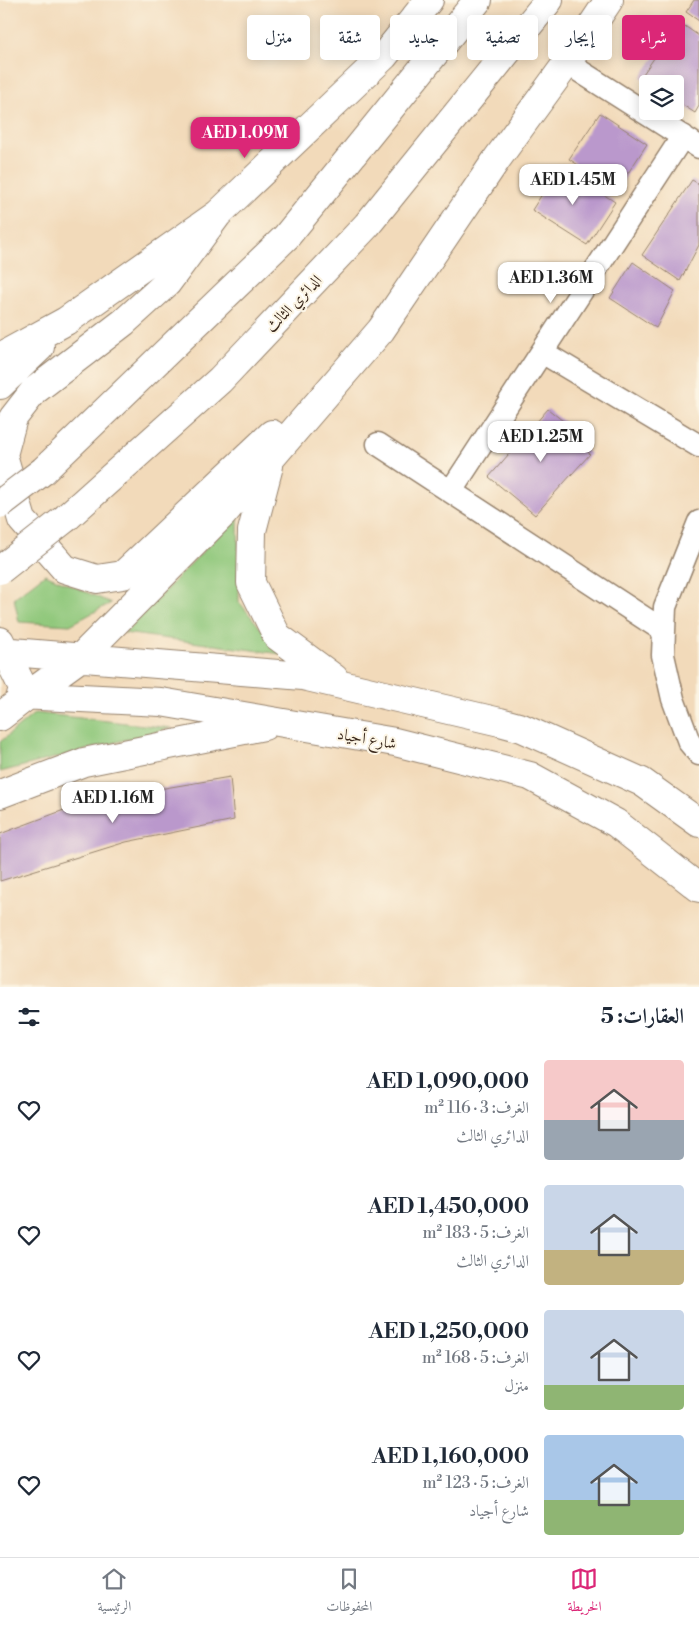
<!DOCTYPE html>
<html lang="ar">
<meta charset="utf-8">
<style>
:root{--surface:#fff;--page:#f2f2f3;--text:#1f2937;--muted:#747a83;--line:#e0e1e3;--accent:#db2777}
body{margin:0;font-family:"Libre Bodoni",Amiri,serif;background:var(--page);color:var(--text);direction:rtl;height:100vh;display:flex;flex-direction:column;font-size:19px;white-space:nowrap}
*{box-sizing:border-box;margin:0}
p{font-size:16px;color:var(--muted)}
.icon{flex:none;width:28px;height:28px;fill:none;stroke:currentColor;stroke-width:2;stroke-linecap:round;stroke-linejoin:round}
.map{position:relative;height:987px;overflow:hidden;direction:ltr}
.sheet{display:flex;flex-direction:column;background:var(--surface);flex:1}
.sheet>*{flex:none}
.guide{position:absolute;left:15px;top:15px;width:670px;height:45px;direction:rtl;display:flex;gap:10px}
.tools{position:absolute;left:639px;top:75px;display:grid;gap:10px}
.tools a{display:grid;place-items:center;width:45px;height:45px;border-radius:5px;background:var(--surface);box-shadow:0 2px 12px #0003;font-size:25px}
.price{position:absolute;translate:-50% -42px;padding:0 11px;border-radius:10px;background:#fff;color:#222;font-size:16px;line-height:32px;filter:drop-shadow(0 1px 2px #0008)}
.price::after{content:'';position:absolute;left:50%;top:30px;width:15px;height:11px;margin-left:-8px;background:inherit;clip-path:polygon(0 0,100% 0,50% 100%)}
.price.on{background:var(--accent);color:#fff}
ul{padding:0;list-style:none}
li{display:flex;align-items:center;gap:15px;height:125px;padding:0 15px}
li span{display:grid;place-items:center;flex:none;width:140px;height:100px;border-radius:5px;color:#555}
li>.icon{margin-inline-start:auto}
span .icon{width:60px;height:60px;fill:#fffc;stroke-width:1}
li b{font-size:21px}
h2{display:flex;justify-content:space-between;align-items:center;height:60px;padding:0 15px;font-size:21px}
.tag{padding:0 18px;border-radius:5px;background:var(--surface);box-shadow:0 2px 12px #0003;font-size:18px;line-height:45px}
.tag.on{background:var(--accent);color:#fff}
.menu{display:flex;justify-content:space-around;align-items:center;height:70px;border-top:1px solid var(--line);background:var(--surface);font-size:14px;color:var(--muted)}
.menu a{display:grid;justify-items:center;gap:2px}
.menu .on{color:var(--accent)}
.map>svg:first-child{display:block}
</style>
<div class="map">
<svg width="699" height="987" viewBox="0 0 699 987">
<rect width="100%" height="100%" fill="#fcf5e5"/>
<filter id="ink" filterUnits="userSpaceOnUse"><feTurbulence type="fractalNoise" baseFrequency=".02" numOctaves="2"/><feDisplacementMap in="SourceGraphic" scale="10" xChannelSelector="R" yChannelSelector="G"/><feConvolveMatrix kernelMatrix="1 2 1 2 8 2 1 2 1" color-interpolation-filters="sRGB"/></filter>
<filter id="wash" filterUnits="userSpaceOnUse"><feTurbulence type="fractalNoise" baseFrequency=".0096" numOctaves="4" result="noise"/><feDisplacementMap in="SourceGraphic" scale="20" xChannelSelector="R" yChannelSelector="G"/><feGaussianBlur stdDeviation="1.12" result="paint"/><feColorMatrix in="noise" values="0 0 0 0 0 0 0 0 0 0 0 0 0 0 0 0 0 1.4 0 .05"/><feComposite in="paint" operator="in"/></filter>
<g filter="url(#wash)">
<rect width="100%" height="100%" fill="#f2daba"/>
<path fill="#90c87b" stroke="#66794c" d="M 238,515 L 239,602 L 282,654 L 124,633 Z
M 45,574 L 111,603 L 70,625 L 19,622 L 14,598 Z
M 35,713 L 171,728 L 0,772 L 0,742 Z"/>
<g id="blocks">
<path fill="#ba98cc" d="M 694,0 L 699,0 L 699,21 L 686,12 Z
M 679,22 L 699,36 L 699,106 L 695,113 L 675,100 L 675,84 L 652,84 L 641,77 Z
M 600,113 L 647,144 L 617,190 L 569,159 Z
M 560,166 L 615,202 L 587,245 L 532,210 Z
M 692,180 L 699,184 L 699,245 L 680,281 L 642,255 Z
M 633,262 L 675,291 L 656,328 L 610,298 Z
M 548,409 L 578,433 L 572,438 L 590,454 L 535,515 L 489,477 Z
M 230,777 L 234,820 L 126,842 L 0,881 L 0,834 L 88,801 Z"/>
</g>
</g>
<g filter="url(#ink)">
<use href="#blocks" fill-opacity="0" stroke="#96826c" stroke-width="1"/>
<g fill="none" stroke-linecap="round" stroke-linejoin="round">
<defs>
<path id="minor" d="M 567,63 L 699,147
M 542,352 L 699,446
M 378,444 L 664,631
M 451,491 L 683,136
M 699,522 L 665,607 L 663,655 L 673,699 L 689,742 L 699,754"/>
<path id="major" d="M 218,214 L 167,283 L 124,322 L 34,391 L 13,418 L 3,455 L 22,520 L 65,569 L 97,579 L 123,575 L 272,434
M 0,357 L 66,321 L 218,214 L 384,56 L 429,0
M 0,385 L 40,347
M 269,466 L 252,531 L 251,583 L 277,636 L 334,678
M 0,641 L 27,696
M 0,651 L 303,676 L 500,722 L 522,728 L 642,782 L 699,823
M 21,695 L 161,702 L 395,742 L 530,776 L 616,823 L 699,888
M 0,717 L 27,696 L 81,657 L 222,515 L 381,330 L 497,159 L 567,63 L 609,0
M 0,794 L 84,762 L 264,726"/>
<path id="highway" d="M 43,471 L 286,237 L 478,0
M 66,518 L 220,380 L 367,225 L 549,0"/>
</defs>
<use href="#minor" stroke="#96826c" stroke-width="25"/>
<use href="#major" stroke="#96826c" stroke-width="30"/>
<use href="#highway" stroke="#96826c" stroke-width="30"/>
<use href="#minor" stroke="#fff" stroke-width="22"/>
<use href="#major" stroke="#fff" stroke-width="28"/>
<use href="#highway" stroke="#fff" stroke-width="28"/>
<defs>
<path id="highway-bridge" d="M 0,504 L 43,471
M 0,570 L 66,518"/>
</defs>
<use href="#highway-bridge" stroke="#96826c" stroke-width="30" stroke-linecap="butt"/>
<use href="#highway-bridge" stroke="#fff" stroke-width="28"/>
</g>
</g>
<g text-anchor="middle" stroke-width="4" stroke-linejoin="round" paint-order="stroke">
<g font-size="16" fill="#3b2a1e" stroke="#fcf5e5">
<text transform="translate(293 303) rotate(-46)" y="6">الدائري الثالث</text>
<text transform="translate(367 738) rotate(10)" y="6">شارع أجياد</text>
</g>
</g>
</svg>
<div class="tools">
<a><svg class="icon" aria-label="layers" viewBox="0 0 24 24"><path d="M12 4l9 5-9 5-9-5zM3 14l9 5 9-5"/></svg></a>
</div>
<b class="price on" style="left:245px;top:159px">AED 1.09M</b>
<b class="price" style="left:573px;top:206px">AED 1.45M</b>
<b class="price" style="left:551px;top:304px">AED 1.36M</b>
<b class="price" style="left:541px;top:463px">AED 1.25M</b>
<b class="price" style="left:113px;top:824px">AED 1.16M</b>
<div class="guide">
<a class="tag on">شراء</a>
<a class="tag">إيجار</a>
<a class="tag">تصفية</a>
<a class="tag">جديد</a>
<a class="tag">شقة</a>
<a class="tag">منزل</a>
</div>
</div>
<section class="sheet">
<h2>العقارات: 5<svg class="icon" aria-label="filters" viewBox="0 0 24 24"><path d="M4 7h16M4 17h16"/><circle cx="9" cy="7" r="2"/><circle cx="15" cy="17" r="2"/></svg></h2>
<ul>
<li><span style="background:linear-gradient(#f6c9c9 60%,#9aa5b1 0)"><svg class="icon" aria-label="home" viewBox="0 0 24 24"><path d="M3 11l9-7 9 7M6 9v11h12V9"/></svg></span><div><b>AED 1,090,000</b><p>الغرف: 3 · 116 m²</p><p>الدائري الثالث</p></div><svg class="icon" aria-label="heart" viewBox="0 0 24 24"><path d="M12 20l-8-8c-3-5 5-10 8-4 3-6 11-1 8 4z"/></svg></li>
<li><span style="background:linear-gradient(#c9d6e8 65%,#c2b280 0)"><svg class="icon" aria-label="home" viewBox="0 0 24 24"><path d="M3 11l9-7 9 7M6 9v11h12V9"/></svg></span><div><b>AED 1,450,000</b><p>الغرف: 5 · 183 m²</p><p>الدائري الثالث</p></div><svg class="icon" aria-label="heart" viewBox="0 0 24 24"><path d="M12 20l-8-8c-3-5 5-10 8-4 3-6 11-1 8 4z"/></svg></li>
<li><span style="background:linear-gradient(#c9d6e8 75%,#8fb573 0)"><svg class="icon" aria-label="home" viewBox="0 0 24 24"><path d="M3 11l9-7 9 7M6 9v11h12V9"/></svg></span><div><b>AED 1,250,000</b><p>الغرف: 5 · 168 m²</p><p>منزل</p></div><svg class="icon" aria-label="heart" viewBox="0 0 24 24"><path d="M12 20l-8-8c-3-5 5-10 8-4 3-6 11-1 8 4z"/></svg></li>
<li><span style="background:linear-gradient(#a9c7e8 65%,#8fb573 0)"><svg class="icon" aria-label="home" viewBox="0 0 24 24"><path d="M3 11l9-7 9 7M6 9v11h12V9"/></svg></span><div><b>AED 1,160,000</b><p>الغرف: 5 · 123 m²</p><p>شارع أجياد</p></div><svg class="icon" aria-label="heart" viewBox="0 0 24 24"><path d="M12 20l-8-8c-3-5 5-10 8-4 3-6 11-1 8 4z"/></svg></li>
</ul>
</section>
<nav class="menu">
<a class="on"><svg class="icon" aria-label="map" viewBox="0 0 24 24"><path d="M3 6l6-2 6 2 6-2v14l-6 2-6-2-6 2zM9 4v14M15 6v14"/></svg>الخريطة</a>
<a><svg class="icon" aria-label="saved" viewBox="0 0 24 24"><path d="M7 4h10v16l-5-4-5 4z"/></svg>المحفوظات</a>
<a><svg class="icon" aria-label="home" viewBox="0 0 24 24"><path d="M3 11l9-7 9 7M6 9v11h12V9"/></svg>الرئيسية</a>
</nav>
